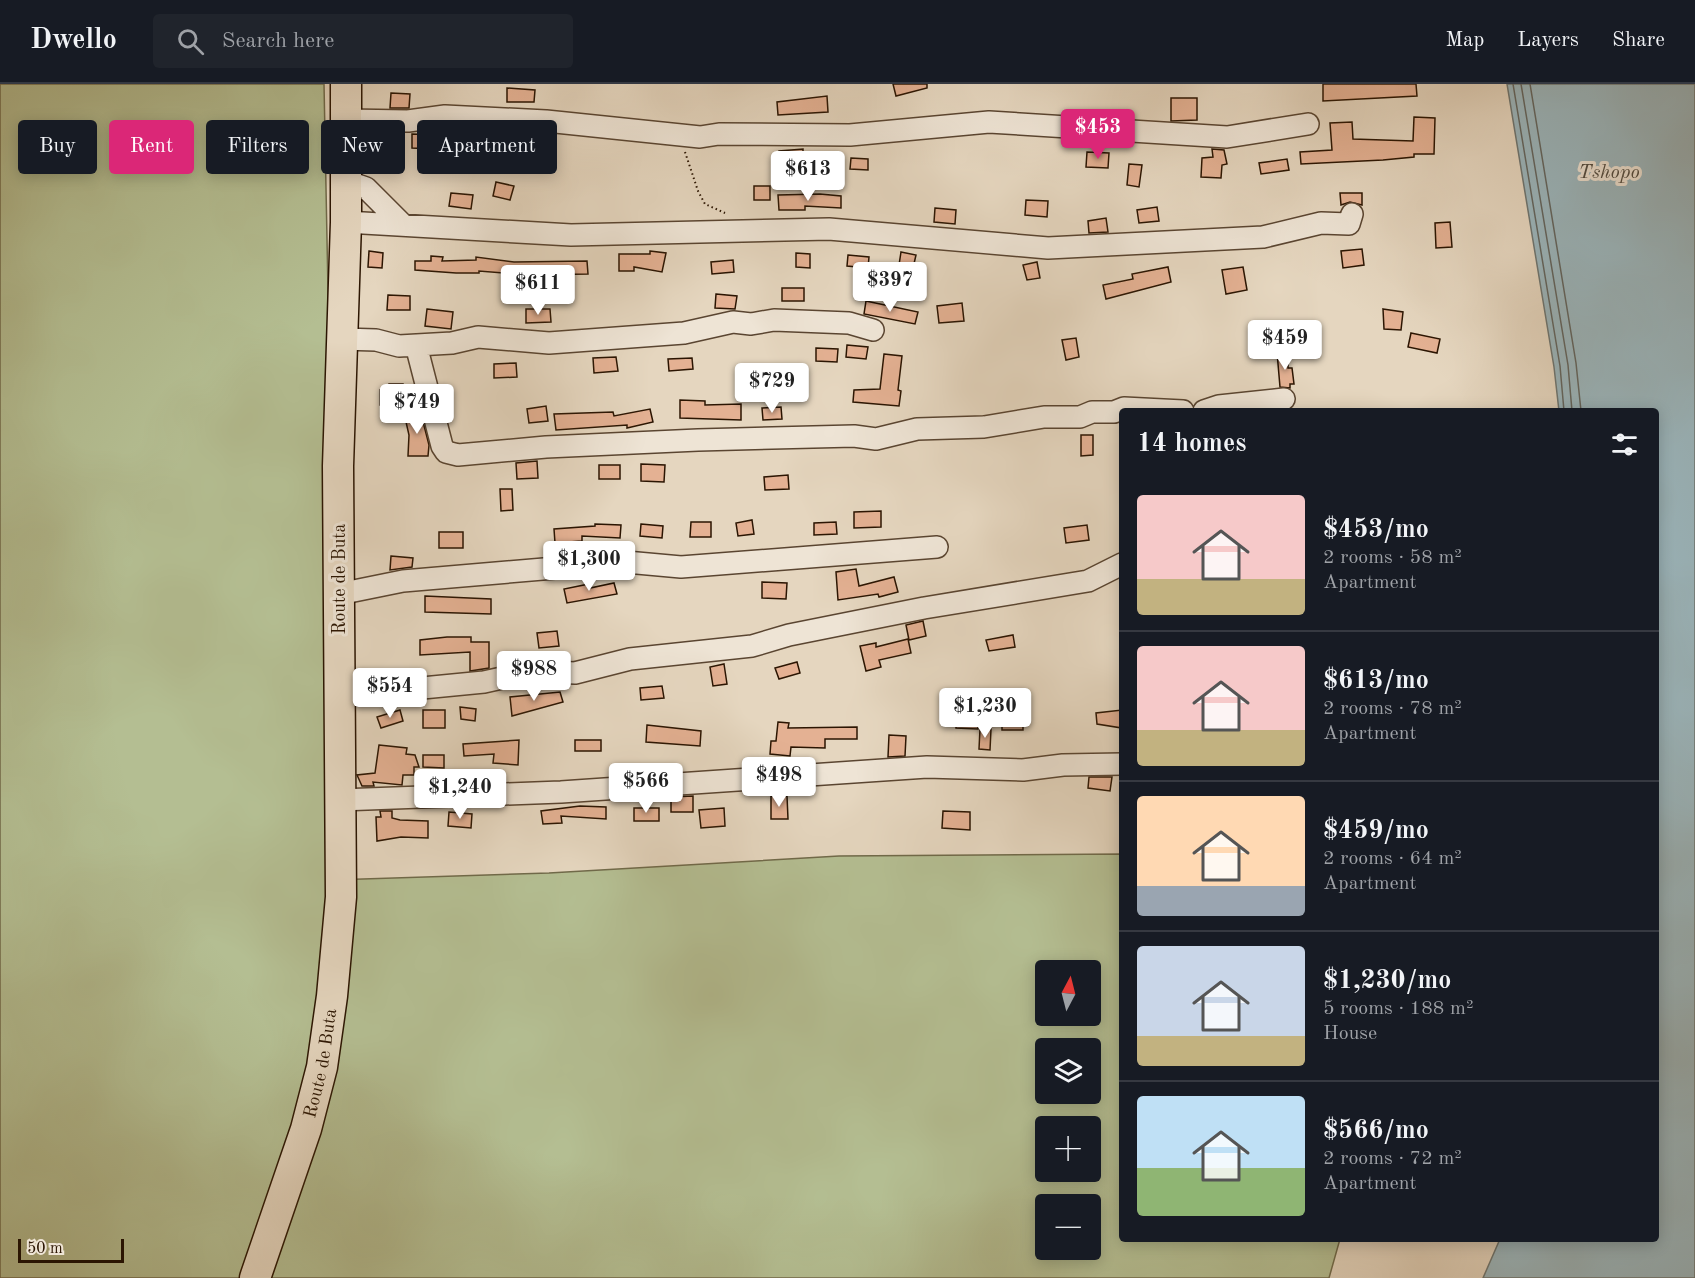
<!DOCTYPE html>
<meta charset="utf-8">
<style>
:root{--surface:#171b24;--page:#20242c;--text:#f1f3f6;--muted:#9ea1a6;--line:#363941;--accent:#db2777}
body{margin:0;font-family:"Old Standard TT",serif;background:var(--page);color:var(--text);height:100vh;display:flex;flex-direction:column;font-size:22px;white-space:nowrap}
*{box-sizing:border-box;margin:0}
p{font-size:20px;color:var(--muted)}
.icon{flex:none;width:33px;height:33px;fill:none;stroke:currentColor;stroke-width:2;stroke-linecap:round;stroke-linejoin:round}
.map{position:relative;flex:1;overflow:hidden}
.side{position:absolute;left:1119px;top:324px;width:540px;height:834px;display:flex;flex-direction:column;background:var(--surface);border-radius:6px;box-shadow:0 3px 15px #0003}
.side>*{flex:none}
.guide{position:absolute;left:18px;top:36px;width:570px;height:54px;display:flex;gap:12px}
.needle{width:39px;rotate:7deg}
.buttons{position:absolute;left:1035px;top:876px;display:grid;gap:12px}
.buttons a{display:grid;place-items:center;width:66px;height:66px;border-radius:6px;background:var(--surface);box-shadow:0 3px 15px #0003;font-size:30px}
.scale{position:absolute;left:18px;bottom:15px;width:106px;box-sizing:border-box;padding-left:6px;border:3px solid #2b1502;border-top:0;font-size:16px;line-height:21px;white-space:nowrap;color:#2b1502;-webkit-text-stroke:4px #eee4d5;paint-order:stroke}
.price{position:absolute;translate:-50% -51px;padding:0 14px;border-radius:6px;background:#fff;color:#222;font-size:20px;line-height:39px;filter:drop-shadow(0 2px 3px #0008)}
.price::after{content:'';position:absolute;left:50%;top:36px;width:18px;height:14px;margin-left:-9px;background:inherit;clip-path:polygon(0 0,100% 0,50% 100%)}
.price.current{background:var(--accent);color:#fff}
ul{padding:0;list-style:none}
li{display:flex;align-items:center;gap:18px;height:150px;padding:0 18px}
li+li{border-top:2px solid var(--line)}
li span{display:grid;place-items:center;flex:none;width:168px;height:120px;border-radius:6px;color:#555}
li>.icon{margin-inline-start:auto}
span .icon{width:72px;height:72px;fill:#fffc;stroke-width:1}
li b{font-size:26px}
h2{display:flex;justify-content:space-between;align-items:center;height:72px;padding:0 18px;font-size:26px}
.pill{padding:0 21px;border-radius:6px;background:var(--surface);box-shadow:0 3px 15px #0003;font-size:21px;line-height:54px}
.pill.current{background:var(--accent);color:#fff}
header{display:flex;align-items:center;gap:36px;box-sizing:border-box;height:84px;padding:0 30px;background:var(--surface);border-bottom:2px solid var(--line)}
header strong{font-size:28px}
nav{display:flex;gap:33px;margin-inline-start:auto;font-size:21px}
.search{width:420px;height:54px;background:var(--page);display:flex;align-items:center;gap:15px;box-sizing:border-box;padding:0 21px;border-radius:6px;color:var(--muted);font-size:22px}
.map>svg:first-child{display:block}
</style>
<header>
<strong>Dwello</strong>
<div class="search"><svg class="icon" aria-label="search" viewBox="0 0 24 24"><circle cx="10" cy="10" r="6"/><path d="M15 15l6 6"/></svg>Search here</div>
<nav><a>Map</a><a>Layers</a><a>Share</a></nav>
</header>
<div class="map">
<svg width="1695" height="1194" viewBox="0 0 1695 1194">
<rect width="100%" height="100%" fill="#e5d6bf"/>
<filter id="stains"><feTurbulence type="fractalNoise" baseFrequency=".00333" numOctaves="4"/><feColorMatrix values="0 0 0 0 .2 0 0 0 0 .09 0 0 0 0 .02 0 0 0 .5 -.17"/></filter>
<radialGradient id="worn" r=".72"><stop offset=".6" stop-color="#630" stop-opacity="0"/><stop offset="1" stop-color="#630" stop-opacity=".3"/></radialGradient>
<path fill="#b4be92" stroke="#706a4a" stroke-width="1.5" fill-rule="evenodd" d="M 0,0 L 324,0 L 334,517 L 332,796 L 549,789 L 839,772 L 1122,770 L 1122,1155 L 1340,1155 L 1329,1194 L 0,1194 ZM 1046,886 L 1090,886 L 1090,932 L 1046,932 ZM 1046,964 L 1090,964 L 1090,1010 L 1046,1010 ZM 1046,1042 L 1090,1042 L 1090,1088 L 1046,1088 ZM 1046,1120 L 1090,1120 L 1090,1166 L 1046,1166 Z"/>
<path fill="#9bb6bd" stroke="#6e7672" stroke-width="1.5" d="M 1507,0 L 1695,0 L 1695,1194 L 1483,1194 L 1500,1155 L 1656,1155 L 1656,327 L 1559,327 L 1554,283 Z"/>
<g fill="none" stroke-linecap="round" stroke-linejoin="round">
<path stroke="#636660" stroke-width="1.5" d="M 1513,0 L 1560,282 L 1564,327
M 1521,0 L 1568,281 L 1572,327
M 1530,0 L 1576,279 L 1581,327"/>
</g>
<path fill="#e4b193" stroke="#2b1502" stroke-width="1.5" d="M 893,0 L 927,0 L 927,4 L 896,12 Z
M 1323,0 L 1416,0 L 1417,12 L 1323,17 Z
M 507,4 L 535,6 L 534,18 L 507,18 Z
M 391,9 L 410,10 L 409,24 L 390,24 Z
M 827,12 L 828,28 L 778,31 L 777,18 Z
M 1171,14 L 1197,14 L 1197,36 L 1171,37 Z
M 1414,33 L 1435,34 L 1434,70 L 1414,70 L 1414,73 L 1383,76 L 1301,80 L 1300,68 L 1332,66 L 1330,39 L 1352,38 L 1353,55 L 1413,57 Z
M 412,50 L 435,51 L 434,65 L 412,64 Z
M 472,62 L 490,64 L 489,75 L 471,74 Z
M 494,63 L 518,65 L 517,77 L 493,74 Z
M 803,65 L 803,77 L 779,78 L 779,67 Z
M 1212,65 L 1224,66 L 1227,80 L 1222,81 L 1221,94 L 1201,93 L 1202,74 L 1213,73 Z
M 1087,68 L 1109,69 L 1108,84 L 1086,83 Z
M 851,74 L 868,75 L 868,86 L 850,85 Z
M 1287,75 L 1289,86 L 1261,90 L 1259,79 Z
M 1129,80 L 1142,81 L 1139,103 L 1127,101 Z
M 496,98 L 514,102 L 510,116 L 493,112 Z
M 754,102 L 770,102 L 770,116 L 754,116 Z
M 451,109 L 473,111 L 471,125 L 449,122 Z
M 1340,109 L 1362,109 L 1362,121 L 1350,118 L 1341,121 Z
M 820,110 L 841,112 L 841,124 L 805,122 L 805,126 L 779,126 L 778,111 Z
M 1026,116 L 1048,117 L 1047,133 L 1025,131 Z
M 1157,123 L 1159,137 L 1139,139 L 1137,126 Z
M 935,124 L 956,126 L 955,140 L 934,138 Z
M 1106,134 L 1108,148 L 1089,149 L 1088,137 Z
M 1450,138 L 1452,163 L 1436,164 L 1435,139 Z
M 1362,165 L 1364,181 L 1343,184 L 1341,167 Z
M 369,167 L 383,169 L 382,184 L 368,183 Z
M 650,167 L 666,169 L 662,188 L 634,183 L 634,187 L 619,187 L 619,170 L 650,170 Z
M 901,168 L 916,171 L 913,184 L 899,181 Z
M 796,169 L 810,170 L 810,184 L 796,183 Z
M 848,171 L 869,173 L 868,184 L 847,182 Z
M 431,172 L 443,173 L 442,177 L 476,176 L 476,173 L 514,178 L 587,177 L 588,190 L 527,191 L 479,187 L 479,189 L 456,189 L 415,186 L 415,177 L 431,177 Z
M 733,176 L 734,188 L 712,190 L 711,178 Z
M 1037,178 L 1040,194 L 1027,196 L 1023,181 Z
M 1168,183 L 1171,198 L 1106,215 L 1103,201 L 1133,195 L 1132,190 Z
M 1243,183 L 1247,206 L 1226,210 L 1222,186 Z
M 782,204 L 804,204 L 804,217 L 782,217 Z
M 716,210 L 737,212 L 735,225 L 715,224 Z
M 388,211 L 410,212 L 410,226 L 387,226 Z
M 866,217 L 918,228 L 915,240 L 864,230 Z
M 962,219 L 964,237 L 939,239 L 937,222 Z
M 427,225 L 453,228 L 451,245 L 425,242 Z
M 526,225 L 550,225 L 551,238 L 526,239 Z
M 1383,225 L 1403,228 L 1401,246 L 1384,245 Z
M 1411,249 L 1440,255 L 1437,269 L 1408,263 Z
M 1076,254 L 1079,273 L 1066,276 L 1062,256 Z
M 847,261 L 868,263 L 866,275 L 846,273 Z
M 816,264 L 838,265 L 837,278 L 816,277 Z
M 1277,268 L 1288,268 L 1288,284 L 1292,284 L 1294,300 L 1290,300 L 1290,304 L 1280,303 Z
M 884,270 L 902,272 L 898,306 L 901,307 L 899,322 L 853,318 L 854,306 L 880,305 Z
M 616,273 L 618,287 L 594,289 L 593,274 Z
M 692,274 L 693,285 L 669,287 L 668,275 Z
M 516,279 L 517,293 L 494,294 L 494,280 Z
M 389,300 L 403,300 L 403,305 L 410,305 L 410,321 L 380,321 L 380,306 L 389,306 Z
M 680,316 L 705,317 L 705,321 L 741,320 L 741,336 L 680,334 Z
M 546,322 L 548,337 L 529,339 L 527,325 Z
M 781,323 L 782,335 L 763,336 L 762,324 Z
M 650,325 L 653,338 L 627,344 L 627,341 L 556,346 L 554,330 L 613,328 L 614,332 Z
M 420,326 L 429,361 L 428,372 L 408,372 L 409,351 L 404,329 Z
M 1081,351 L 1093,351 L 1093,371 L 1081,372 Z
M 537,377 L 538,394 L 517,395 L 516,379 Z
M 641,380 L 665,381 L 664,398 L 641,397 Z
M 599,381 L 620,381 L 620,395 L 599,395 Z
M 788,391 L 789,405 L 765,406 L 764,393 Z
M 500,405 L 512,405 L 513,426 L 501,427 Z
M 881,427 L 881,443 L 854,444 L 854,428 Z
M 752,436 L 754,450 L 738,452 L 736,439 Z
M 691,438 L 711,438 L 711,453 L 690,453 Z
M 836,438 L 837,450 L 814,451 L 814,439 Z
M 595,440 L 621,441 L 620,454 L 582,452 L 582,457 L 555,459 L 554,445 L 595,442 Z
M 641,440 L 663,442 L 662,454 L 640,452 Z
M 1087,441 L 1089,456 L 1066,459 L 1064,444 Z
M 439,448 L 463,448 L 463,464 L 439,464 Z
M 391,472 L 413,474 L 412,483 L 390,486 Z
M 856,485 L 859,502 L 894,493 L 898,508 L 879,513 L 878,510 L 838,516 L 836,488 Z
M 762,498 L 787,499 L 786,515 L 762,514 Z
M 614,499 L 617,510 L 567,519 L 564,505 L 589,500 L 590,504 Z
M 425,512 L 491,515 L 491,530 L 425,528 Z
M 923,537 L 926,552 L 909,556 L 906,541 Z
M 557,547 L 559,562 L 539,564 L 537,549 Z
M 1013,551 L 1015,563 L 989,567 L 986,556 Z
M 447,553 L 471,553 L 471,558 L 489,558 L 489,584 L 470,587 L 470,568 L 420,571 L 420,556 Z
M 908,555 L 911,569 L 879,576 L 881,583 L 866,587 L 860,562 L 876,559 L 876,563 Z
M 797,578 L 800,589 L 779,595 L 775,584 Z
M 724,580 L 727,600 L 713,602 L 710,583 Z
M 662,602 L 664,614 L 641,616 L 640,604 Z
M 560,608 L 563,618 L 512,632 L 510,613 Z
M 460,623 L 476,625 L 475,637 L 461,635 Z
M 400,626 L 403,637 L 381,644 L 377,633 Z
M 423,626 L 445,626 L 445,644 L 423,644 Z
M 1122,626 L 1122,644 L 1097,640 L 1096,629 Z
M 956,632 L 979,633 L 978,645 L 956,644 Z
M 1002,632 L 1023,632 L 1023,646 L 1002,646 Z
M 778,638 L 789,639 L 788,644 L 857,643 L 857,655 L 825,655 L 825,664 L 791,663 L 790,672 L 770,670 L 771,657 L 776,657 Z
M 647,641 L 701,647 L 700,662 L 646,658 Z
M 980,645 L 991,645 L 990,666 L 979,665 Z
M 889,651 L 906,652 L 905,672 L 888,673 Z
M 519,656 L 518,681 L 493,679 L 494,670 L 464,672 L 463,660 Z
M 575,656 L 601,656 L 601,667 L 575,667 Z
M 379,661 L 407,664 L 406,670 L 415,671 L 419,683 L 414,683 L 414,691 L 403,691 L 402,701 L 373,698 L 374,702 L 362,702 L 357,691 L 375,689 Z
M 423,671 L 444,671 L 444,684 L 423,683 Z
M 1089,693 L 1112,693 L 1110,707 L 1088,704 Z
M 693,712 L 693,728 L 671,728 L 671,713 Z
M 771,712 L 787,712 L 788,735 L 771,735 Z
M 580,722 L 606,723 L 606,735 L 561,732 L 562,739 L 543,740 L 541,727 Z
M 634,724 L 659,724 L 659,737 L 634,737 Z
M 724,724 L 725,742 L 701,744 L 699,726 Z
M 380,727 L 392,727 L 392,734 L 400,736 L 428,737 L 428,754 L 401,753 L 377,757 L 376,733 L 381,733 Z
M 943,727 L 970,728 L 970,746 L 942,744 Z
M 449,728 L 472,730 L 471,744 L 448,742 Z"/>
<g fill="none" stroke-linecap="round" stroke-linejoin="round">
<defs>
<path id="minor" d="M 346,36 L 408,37 L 445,32 L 546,37 L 700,53 L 719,50 L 850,51 L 989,38 L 1227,53 L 1308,40
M 346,97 L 366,104 L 403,141
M 346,138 L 571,151 L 829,145 L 1048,164 L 1263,153 L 1321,139 L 1349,140 L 1352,130
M 342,255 L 376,256 L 399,262 L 452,259 L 478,253 L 549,259 L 684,249 L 733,238 L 751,240 L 774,236 L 849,239 L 873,246
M 416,261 L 442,362 L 446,368 L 458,371 L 546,363 L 698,356 L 854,352 L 876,355 L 917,345 L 984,343 L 1044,333 L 1080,333 L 1092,328 L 1114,328 L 1124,324 L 1183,327
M 1204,327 L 1219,322 L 1284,315
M 339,510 L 403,497 L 626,478 L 681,483 L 937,463
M 340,612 L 484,598 L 533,587 L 575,589 L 630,575 L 752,562 L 789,551 L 924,524 L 1088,497 L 1122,480
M 340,716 L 561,708 L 927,683 L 1023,686 L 1063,681 L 1122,680"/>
<g id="highway">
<path id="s1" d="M 255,1194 L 306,1045 L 322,983 L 332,912 L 341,813 L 338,382 L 346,138 L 346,0"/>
</g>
</defs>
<use href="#minor" stroke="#5a4531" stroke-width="24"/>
<use href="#highway" stroke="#2b1502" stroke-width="33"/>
<path stroke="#2b1502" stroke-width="2" stroke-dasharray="1.5 3" stroke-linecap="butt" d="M 685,68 L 698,107 L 705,120 L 725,129"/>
<use href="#minor" stroke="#eee4d5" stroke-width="21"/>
<use href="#highway" stroke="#e5d6bf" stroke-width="30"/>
</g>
<g text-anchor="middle" stroke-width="6" stroke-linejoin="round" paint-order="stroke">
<g font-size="18" fill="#2b1502" stroke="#eee4d5">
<text transform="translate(339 495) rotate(-90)" y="6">Route de Buta</text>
<text dy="6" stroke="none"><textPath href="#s1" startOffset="225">Route de Buta</textPath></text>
</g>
<g font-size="20" font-style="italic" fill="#524d43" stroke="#eee4d5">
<text x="1609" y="94">Tshopo</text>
</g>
</g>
<rect width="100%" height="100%" filter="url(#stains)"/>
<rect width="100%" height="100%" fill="url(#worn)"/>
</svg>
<div class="buttons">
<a><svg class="needle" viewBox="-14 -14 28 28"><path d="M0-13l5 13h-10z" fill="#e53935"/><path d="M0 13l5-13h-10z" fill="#9ea1a6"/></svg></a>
<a><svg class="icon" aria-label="layers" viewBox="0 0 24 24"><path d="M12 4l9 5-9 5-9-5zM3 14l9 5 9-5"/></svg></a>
<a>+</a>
<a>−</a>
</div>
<div class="scale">50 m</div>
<b class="price current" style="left:1098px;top:76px">$453</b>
<b class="price" style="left:808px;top:118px">$613</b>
<b class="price" style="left:890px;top:229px">$397</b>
<b class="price" style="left:538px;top:232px">$611</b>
<b class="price" style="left:1285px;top:287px">$459</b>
<b class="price" style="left:772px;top:330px">$729</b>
<b class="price" style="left:417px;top:351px">$749</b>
<b class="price" style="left:589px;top:508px">$1,300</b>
<b class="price" style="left:534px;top:618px">$988</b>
<b class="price" style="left:390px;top:635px">$554</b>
<b class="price" style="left:985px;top:655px">$1,230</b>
<b class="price" style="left:779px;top:724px">$498</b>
<b class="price" style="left:646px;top:730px">$566</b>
<b class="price" style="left:460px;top:736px">$1,240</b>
<div class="guide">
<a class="pill">Buy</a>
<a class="pill current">Rent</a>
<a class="pill">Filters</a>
<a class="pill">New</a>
<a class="pill">Apartment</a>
</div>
<section class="side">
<h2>14 homes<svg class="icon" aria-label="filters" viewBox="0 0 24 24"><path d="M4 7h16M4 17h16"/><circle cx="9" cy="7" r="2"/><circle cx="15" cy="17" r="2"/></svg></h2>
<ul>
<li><span style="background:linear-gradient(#f6c9c9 70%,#c2b280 0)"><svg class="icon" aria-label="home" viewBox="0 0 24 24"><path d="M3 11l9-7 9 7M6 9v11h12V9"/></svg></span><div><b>$453/mo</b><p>2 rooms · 58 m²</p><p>Apartment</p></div></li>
<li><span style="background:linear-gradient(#f6c9c9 70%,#c2b280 0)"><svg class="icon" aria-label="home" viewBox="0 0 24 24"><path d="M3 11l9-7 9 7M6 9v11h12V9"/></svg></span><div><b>$613/mo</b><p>2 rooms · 78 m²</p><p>Apartment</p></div></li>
<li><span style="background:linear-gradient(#ffd9b3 75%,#9aa5b1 0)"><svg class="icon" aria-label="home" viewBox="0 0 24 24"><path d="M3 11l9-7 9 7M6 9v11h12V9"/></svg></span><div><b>$459/mo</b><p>2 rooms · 64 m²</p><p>Apartment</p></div></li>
<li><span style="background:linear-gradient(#c9d6e8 75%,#c2b280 0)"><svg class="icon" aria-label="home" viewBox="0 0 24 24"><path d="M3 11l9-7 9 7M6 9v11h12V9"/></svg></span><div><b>$1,230/mo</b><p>5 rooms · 188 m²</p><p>House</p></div></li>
<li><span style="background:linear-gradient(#bfe0f5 60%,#8fb573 0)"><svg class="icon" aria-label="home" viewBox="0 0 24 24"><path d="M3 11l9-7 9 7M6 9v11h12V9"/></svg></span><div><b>$566/mo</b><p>2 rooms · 72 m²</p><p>Apartment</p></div></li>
</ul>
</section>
</div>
